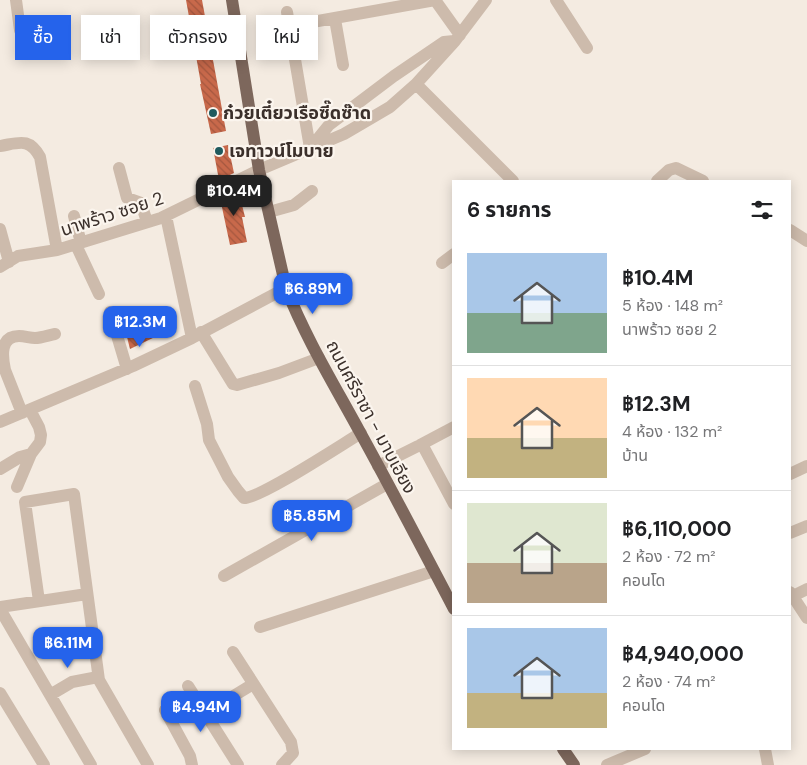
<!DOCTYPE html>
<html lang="th">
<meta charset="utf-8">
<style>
:root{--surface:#fff;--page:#f2f2f2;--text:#202124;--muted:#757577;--line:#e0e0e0;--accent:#2563eb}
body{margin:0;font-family:"DM Sans","Noto Sans Thai",sans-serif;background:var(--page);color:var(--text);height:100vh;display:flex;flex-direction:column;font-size:19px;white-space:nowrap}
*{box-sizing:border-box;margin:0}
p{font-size:16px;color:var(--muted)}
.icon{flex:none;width:28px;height:28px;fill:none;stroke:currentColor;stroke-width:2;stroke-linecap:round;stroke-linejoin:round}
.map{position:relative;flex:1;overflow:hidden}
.side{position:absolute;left:452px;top:180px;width:339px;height:570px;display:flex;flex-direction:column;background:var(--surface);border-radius:0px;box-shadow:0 2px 12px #0003}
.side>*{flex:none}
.top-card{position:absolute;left:15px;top:15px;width:362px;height:45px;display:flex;gap:10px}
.price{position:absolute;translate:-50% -42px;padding:0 11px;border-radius:10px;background:var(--accent);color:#fff;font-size:16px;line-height:32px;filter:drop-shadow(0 1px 2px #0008)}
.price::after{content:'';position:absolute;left:50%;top:30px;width:15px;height:11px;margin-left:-8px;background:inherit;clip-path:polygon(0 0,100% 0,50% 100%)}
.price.selected{background:#222;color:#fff}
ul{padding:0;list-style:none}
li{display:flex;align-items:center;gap:15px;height:125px;padding:0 15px}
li+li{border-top:1px solid var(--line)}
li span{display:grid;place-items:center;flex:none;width:140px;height:100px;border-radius:0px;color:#555}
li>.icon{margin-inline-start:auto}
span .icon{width:60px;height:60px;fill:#fffc;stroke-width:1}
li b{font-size:21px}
h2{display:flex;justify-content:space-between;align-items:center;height:60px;padding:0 15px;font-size:21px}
.chip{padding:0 18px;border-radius:0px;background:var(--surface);box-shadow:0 2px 12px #0003;font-size:18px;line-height:45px}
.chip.selected{background:var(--accent);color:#fff}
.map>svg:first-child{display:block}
</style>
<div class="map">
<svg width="807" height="765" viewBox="0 0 807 765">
<defs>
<pattern id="building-back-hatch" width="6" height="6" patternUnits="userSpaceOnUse" patternTransform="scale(1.25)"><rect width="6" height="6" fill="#c8694b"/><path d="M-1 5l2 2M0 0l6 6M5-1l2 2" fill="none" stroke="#a4573f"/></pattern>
</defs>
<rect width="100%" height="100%" fill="#f4ebe1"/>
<path fill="url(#building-back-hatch)" d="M 186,0 L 202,0 L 226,131 L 211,134 L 200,84 L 201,84 Z
M 228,145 L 234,173 L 219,180 L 213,148 Z
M 241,190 L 243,200 L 241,201 L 245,217 L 242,217 L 247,242 L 230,245 L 220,198 L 232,192 Z
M 143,309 L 155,337 L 130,349 L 122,317 Z"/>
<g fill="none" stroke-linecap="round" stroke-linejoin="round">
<path stroke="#cdbbac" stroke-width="12" d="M 16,0 L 20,30 L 24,39 L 56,36
M 556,0 L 587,48
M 287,12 L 310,148
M 335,19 L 343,65
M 290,26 L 435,0 L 460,35
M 416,84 L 513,181
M 0,146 C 19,143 29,137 40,157 L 57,250
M 312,146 L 329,125 L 394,76 L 444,42 L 454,41
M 119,168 L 127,198 L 141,203 L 147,222
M 657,181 L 669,170 L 676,168 L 703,181
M 269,212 L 294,205 L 312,191
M 74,216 L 81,243
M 166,216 L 192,338
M 0,229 L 9,262
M 790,230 L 807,241
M 76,245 L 99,294
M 442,263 L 454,254
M 0,267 L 18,256 L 57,250 L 161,218 L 259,170 L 344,134 L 390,107 L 416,84 L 455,41 L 486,0
M 110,312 L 127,369
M 201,332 L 233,384 L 237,385 L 279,373 L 319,358
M 0,367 L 5,370 L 22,413
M 5,370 C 2,356 0,336 19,336 C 25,336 30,338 35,338 C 42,338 49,335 55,334
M 195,386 L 207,424 L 209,440 L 228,477 L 238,491 L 244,498 C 261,498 341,445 361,433
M 0,422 L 133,366 L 192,338 L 286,288
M 420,445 L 454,427
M 378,466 L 418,446 L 423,446 L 454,504
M 0,469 L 20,457 L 31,454
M 790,474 L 807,466
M 17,487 L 31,454 L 40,442 L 41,435 L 39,427 L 30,410
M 790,533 L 807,526
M 224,576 L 387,484
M 790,592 L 807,618
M 793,596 L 807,589
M 39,601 L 25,502 L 74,494 L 99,680 L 148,765
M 0,607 L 87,594
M 0,609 L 91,765
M 260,627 L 434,571
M 233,652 L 291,742 L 293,753 L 282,765
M 188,686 L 238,765
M 0,693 L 44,765
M 50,695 L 72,682 L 98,677
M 165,710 L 190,756 L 192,765
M 204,714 L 253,684
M 765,749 L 768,765
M 607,765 L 645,749"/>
<path stroke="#7d675c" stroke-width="12" d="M 232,0 L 259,170 L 286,288 C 306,339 335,386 361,434 C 393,492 423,550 454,609
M 563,749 L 574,765"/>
</g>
<g fill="#1f5a5e" stroke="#fbf5ee" stroke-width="2">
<circle cx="213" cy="113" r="5"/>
<circle cx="219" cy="151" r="5"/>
</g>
<g text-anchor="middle" stroke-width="4.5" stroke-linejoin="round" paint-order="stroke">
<g font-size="18" font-weight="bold" fill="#3b302b" stroke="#fbf5ee" text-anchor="start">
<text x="223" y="119">ก๋วยเตี๋ยวเรือซี๊ดซ๊าด</text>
<text x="229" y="157">เจทาวน์โมบาย</text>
</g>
<g font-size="18" fill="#3b302b" stroke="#fbf5ee">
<text transform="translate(112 214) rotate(-18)" y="6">นาพร้าว ซอย 2</text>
<text transform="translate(371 417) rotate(62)" y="6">ถนนศรีราชา - มาบเอียง</text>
</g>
</g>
</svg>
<b class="price selected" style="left:234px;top:217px">฿10.4M</b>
<b class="price" style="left:313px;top:315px">฿6.89M</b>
<b class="price" style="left:140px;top:348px">฿12.3M</b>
<b class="price" style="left:312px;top:542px">฿5.85M</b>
<b class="price" style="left:68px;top:669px">฿6.11M</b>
<b class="price" style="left:201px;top:733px">฿4.94M</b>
<div class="top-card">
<a class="chip selected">ซื้อ</a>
<a class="chip">เช่า</a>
<a class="chip">ตัวกรอง</a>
<a class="chip">ใหม่</a>
</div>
<section class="side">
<h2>6 รายการ<svg class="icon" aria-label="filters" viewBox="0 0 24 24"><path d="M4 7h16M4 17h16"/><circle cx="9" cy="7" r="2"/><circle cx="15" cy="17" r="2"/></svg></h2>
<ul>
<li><span style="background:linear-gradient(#a9c7e8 60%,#7fa58c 0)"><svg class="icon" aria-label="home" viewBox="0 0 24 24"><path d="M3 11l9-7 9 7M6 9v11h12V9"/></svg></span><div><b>฿10.4M</b><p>5 ห้อง · 148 m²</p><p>นาพร้าว ซอย 2</p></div></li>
<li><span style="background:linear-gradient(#ffd9b3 60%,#c2b280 0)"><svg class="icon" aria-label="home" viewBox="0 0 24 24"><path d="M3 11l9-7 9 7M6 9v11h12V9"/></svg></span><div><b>฿12.3M</b><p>4 ห้อง · 132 m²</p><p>บ้าน</p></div></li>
<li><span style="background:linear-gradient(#dfe7d0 60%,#b9a48a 0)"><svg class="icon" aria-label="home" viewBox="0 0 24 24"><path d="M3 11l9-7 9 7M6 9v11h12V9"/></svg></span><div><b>฿6,110,000</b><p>2 ห้อง · 72 m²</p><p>คอนโด</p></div></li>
<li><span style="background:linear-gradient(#a9c7e8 65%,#c2b280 0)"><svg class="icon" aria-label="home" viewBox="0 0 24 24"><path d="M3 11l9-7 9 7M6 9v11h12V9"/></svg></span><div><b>฿4,940,000</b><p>2 ห้อง · 74 m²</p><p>คอนโด</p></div></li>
</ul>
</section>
</div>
